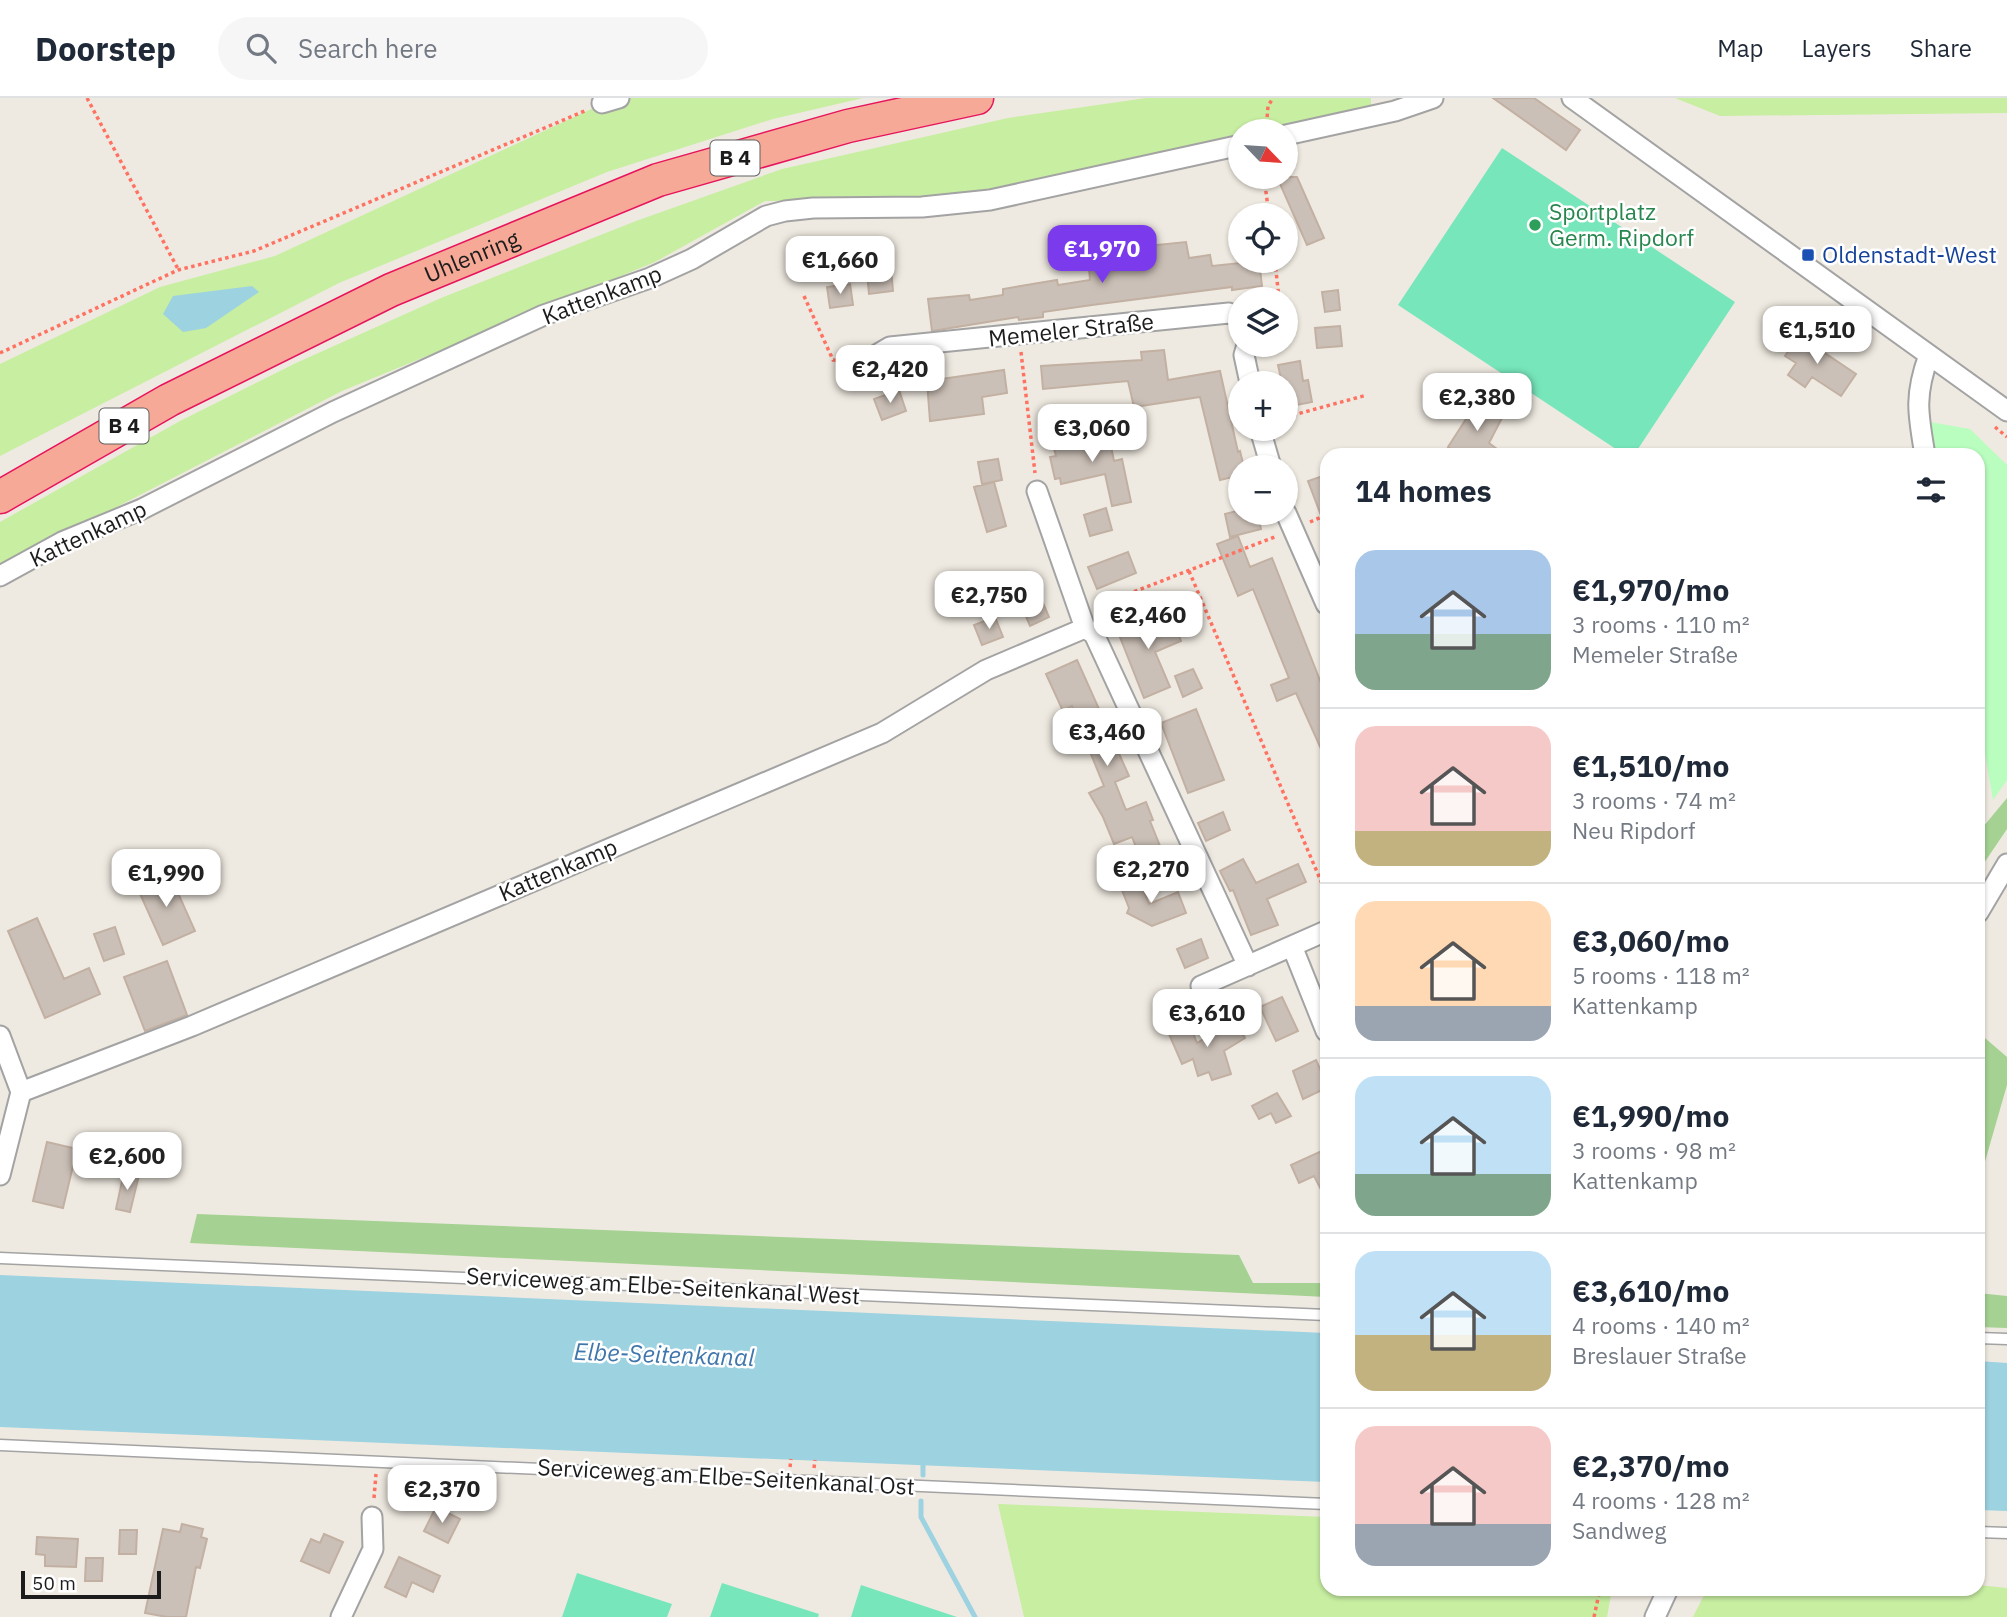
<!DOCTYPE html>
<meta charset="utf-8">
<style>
:root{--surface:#fff;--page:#f6f6f7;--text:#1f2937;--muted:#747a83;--line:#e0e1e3;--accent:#7c3aed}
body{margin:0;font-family:"IBM Plex Sans",sans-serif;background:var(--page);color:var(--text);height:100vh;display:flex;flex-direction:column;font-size:26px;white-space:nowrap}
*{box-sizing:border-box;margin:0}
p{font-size:23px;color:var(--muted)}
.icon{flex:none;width:38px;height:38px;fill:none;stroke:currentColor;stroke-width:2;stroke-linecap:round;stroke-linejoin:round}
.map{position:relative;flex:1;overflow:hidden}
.panel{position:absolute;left:1320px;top:350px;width:665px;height:1148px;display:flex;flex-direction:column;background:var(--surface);border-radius:21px;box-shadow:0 2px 5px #0004}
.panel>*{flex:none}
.needle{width:46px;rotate:115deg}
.controls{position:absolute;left:1228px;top:21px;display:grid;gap:14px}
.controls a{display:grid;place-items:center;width:70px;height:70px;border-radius:50%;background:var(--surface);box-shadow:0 2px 5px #0004;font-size:35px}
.scale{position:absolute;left:21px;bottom:18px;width:140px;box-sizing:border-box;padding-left:7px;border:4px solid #1c1c1c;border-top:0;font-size:19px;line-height:24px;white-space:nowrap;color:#1c1c1c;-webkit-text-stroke:5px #fff;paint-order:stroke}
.price{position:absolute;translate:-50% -60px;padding:0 16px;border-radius:14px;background:#fff;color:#222;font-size:23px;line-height:46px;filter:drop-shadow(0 2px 4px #0008)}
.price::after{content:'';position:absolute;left:50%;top:42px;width:21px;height:16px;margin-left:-10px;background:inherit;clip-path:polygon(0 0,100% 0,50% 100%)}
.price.active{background:var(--accent);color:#fff}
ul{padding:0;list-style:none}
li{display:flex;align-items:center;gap:21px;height:175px;padding:0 35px}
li+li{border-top:2px solid var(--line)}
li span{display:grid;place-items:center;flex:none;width:196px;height:140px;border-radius:21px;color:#555}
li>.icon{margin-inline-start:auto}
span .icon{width:84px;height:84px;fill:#fffc;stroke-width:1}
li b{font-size:30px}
h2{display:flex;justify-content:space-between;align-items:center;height:84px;padding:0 35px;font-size:30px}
header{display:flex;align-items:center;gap:42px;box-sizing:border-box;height:98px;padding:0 35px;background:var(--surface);border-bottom:2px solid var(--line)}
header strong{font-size:33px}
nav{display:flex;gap:38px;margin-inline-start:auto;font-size:24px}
.search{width:490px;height:63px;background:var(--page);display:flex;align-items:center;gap:18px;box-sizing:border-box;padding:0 24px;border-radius:38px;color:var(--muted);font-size:26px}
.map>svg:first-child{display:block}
</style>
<header>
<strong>Doorstep</strong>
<div class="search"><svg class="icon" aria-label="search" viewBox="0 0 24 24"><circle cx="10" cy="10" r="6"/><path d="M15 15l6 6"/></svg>Search here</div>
<nav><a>Map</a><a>Layers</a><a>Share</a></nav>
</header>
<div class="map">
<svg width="2007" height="1519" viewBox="0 0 2007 1519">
<rect width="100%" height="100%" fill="#efeae1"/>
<path fill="#c7eea1" d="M 615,0 L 863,0 L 773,21 L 607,74 L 339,185 L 0,358 L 0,266 L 160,189 L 275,158 Z
M 1146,0 L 1371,0 L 1371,8 L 1260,33 L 1241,33 L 1241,38 L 981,96 L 864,102 L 765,103 L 655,164 L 342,293 L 0,469 L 0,424 L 180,323 L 296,265 L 441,200 L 636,123 L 782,71 L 1008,20 Z
M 1675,0 L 2007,0 L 2007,15 L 1720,18 Z
M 998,1406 L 1326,1419 L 1326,1491 L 1612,1491 L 1607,1519 L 1024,1519 Z
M 1978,1487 L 2007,1490 L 2007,1519 L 1693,1519 L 1707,1491 L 1978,1491 Z"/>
<path fill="#a5d292" d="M 2007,700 L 2007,731 L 1978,774 L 1978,735 Z
M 1978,934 L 2007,959 L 2007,987 L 1978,1088 Z
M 197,1116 L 1239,1157 L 1253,1185 L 1326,1185 L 1326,1199 L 190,1145 Z
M 1978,1195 L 2007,1198 L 2007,1230 L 1978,1229 Z"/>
<path fill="#b9febe" d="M 1924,323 L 1970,331 L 2007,367 L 2007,682 L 1993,702 L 1978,616 L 1978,357 L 1930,357 Z"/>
<path fill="#77e6bb" d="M 1502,50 L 1735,204 L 1634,357 L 1625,357 L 1398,207 Z
M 577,1475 L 672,1506 L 667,1519 L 562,1519 Z
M 722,1485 L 819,1516 L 818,1519 L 710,1519 Z
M 861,1487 L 957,1519 L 851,1519 Z"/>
<path fill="#9dd2e1" d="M 252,188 L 259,194 L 206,230 L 183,234 L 163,216 L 173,198 Z
M 0,1177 L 1326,1235 L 1326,1384 L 0,1329 Z
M 1978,1263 L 2007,1265 L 2007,1413 L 1978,1412 Z"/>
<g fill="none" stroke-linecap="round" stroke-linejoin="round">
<path stroke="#9dd2e1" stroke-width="5" d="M 923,1377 L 923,1367
M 921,1403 L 921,1419 L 975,1519"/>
</g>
<path fill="#cbc0b7" stroke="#c2b0a2" stroke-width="2" d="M 1493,0 L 1534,0 L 1580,32 L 1566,52 Z
M 1277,79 L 1297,79 L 1324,140 L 1307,147 Z
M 1108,143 L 1108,152 L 1186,144 L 1189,160 L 1210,157 L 1212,168 L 1259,163 L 1262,188 L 1232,192 L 1232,189 L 1092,207 L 1043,214 L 1043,219 L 1019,222 L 1018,219 L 932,233 L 928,201 L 969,197 L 970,202 L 1003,197 L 1003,191 L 1057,182 L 1058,187 L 1090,182 L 1087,145 Z
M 891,171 L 893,193 L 869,196 L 867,174 Z
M 850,186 L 853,207 L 830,210 L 827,189 Z
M 1338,192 L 1340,212 L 1325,214 L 1322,194 Z
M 1340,228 L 1342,248 L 1317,250 L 1315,230 Z
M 1802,233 L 1821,246 L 1819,251 L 1856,276 L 1841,298 L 1812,279 L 1805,289 L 1788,277 L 1796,265 L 1785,258 Z
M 1164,252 L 1168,282 L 1220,273 L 1238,354 L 1240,353 L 1244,369 L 1241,369 L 1241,377 L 1220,382 L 1200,299 L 1134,309 L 1128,283 L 1043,291 L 1041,268 L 1142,262 L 1141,254 Z
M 1300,263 L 1303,283 L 1308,282 L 1312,304 L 1286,309 L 1286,285 L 1282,285 L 1278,267 Z
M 1004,272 L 1007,295 L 982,299 L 984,316 L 930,323 L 927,283 Z
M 899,292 L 906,313 L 882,322 L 874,301 Z
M 1477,304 L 1503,318 L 1489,345 L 1505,357 L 1459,357 L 1448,349 Z
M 1107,329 L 1114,363 L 1122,361 L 1131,404 L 1112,408 L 1105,376 L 1061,386 L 1060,380 L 1055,381 L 1050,359 L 1056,358 L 1053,347 L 1088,340 L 1087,334 Z
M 998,361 L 1002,382 L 982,386 L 978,364 Z
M 1326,377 L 1326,428 L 1325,428 L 1308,383 Z
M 994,384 L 1006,428 L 987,434 L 974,389 Z
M 1106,410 L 1112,432 L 1090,438 L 1084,417 Z
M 1241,412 L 1241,415 L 1257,415 L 1261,431 L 1230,439 L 1225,416 Z
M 1238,438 L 1250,469 L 1272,460 L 1323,590 L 1326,588 L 1326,662 L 1296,595 L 1277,603 L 1271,587 L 1289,580 L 1253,491 L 1238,498 L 1217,446 Z
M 1128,454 L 1136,475 L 1097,491 L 1088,469 Z
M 1037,491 L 1049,519 L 1030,528 L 1017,497 Z
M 1149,516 L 1153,527 L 1172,519 L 1181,543 L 1155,554 L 1170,589 L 1144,600 L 1116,529 Z
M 995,519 L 1003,539 L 982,547 L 974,527 Z
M 1077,562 L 1129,678 L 1115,684 L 1126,712 L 1146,704 L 1153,722 L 1150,723 L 1168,768 L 1147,776 L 1132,739 L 1114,746 L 1103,719 L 1089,695 L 1104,688 L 1086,644 L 1088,643 L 1072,608 L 1063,613 L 1046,576 Z
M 1193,571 L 1202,590 L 1183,599 L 1175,578 Z
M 1196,611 L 1224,682 L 1188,695 L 1161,625 Z
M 1223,714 L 1230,732 L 1206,743 L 1198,725 Z
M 1243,761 L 1256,785 L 1298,766 L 1306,784 L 1267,801 L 1278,827 L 1251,837 L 1233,792 L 1230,793 L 1220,773 Z
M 169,775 L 195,833 L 163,847 L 137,789 Z
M 1138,779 L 1149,806 L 1178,794 L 1186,815 L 1152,828 L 1127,815 L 1129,810 L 1120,787 Z
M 37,820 L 64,881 L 89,870 L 100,896 L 45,920 L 8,833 Z
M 115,829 L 124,856 L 104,863 L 94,836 Z
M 1201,841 L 1208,860 L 1185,870 L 1177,851 Z
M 167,863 L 187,917 L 145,933 L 124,879 Z
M 1282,899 L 1298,933 L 1276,943 L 1260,909 Z
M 1234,922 L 1245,940 L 1224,953 L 1231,976 L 1212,982 L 1209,974 L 1198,978 L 1193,961 L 1182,966 L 1169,936 L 1190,927 L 1197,945 Z
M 1316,962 L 1326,984 L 1326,990 L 1303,1001 L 1293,973 Z
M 1277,995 L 1291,1018 L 1276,1025 L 1271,1015 L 1259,1021 L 1252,1008 Z
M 47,1044 L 77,1051 L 63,1110 L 33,1103 Z
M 1326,1051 L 1326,1101 L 1314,1078 L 1299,1085 L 1291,1067 Z
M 124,1074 L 139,1077 L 130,1114 L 116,1111 Z
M 436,1409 L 460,1421 L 448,1445 L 424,1433 Z
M 182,1426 L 203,1431 L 201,1439 L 207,1441 L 200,1470 L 196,1469 L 186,1519 L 167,1519 L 145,1515 L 163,1431 L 180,1434 Z
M 120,1432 L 137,1432 L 136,1456 L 119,1456 Z
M 324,1436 L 343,1444 L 329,1475 L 301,1463 L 311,1441 L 320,1445 Z
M 37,1439 L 78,1441 L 76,1469 L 45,1468 L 45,1457 L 36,1456 Z
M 399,1459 L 440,1478 L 433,1494 L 412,1484 L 406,1499 L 385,1489 Z
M 86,1460 L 103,1460 L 102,1483 L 85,1483 Z"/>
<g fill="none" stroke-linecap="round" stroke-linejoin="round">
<defs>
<path id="service" d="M 0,1160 L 1326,1217
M 1978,1240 L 2007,1241
M 0,1347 L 1326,1406
M 1978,1434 L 2007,1435"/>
<path id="minor" d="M 1572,0 L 2007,313
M 602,5 L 619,0
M 1286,37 L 1395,13 L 1433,0
M 1247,247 L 1244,257 L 1250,285
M 863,265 L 890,249 L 1229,215 L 1241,220
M 1260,331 L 1271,369
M 1925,357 C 1918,316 1914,298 1929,257
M 1037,393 L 1085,530
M 1286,415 L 1326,506
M 0,478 L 62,444 L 142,411 L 333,314 L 544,217 L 650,180 L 692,161 L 766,118 L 785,113 L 813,110 L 922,109 L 990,102 L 1241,47
M 1978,815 L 2007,766
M 1292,848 L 1326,933
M 1201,888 L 1326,833
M 0,938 L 21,994 L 0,1077
M 21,994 L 192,928 L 882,635 L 986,572 L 1085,530 L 1094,536 L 1248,868
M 341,1519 L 373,1451 L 372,1419
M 1655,1519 L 1668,1491"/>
<g id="trunk">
<path id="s1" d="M 0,399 L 169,302 L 391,192 L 658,82 L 848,28 L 977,0"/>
</g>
</defs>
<use href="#service" stroke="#a3a3a3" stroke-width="13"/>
<use href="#minor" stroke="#a3a3a3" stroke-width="23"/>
<use href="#trunk" stroke="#e7145d" stroke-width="35"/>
<path stroke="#ff7262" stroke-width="3.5" stroke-dasharray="3.5 3.5" stroke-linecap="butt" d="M 87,0 L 178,171
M 1266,33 L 1268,8 L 1273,0
M 1264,79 L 1269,117
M 1275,163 L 1279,201
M 804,198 L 833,262 L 845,263
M 1021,254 L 1035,375
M 0,255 L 178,172 L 254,153 L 587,12
M 1286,319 L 1367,297
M 1995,329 L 2007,339
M 1310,424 L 1326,417
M 1189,473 L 1326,795
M 1095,509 L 1277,438
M 1978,716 L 1979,730 L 1978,732
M 790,1369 L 791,1361
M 814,1370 L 815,1362
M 374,1400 L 376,1376
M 1594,1519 L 1600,1491"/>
<use href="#service" stroke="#fff" stroke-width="10"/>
<use href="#minor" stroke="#fff" stroke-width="19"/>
<use href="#trunk" stroke="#f6a996" stroke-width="32"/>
</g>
<circle fill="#2e9e5b" stroke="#fff" stroke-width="2.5" cx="1535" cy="127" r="7"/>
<rect fill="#1a4fb4" stroke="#fff" stroke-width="2.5" x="1801" y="150" width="14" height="14" rx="3.5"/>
<g text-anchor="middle" stroke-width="5" stroke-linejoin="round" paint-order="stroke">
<g fill="#fff" stroke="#606060" stroke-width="2">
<rect x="710.5" y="42.5" width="49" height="35" rx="5"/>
<rect x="99.5" y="310.5" width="49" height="35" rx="5"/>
</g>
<g font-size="21" font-weight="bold" fill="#1c1c1c">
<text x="735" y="67">B 4</text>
<text x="124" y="335">B 4</text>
</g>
<g font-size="23" fill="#27864d" stroke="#fff" text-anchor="start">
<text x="1549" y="122">Sportplatz<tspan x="1549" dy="26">Germ. Ripdorf</tspan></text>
</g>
<g font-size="23" fill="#164399" stroke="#fff" text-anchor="start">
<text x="1822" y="165">Oldenstadt-West</text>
</g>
<g font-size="23" fill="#1c1c1c" stroke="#fff">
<text dy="8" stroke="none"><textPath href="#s1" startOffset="530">Uhlenring</textPath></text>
<text transform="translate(602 197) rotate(-21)" y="8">Kattenkamp</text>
<text transform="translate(1071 232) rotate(-6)" y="8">Memeler Straße</text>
<text transform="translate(88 436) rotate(-25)" y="8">Kattenkamp</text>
<text transform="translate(558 772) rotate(-23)" y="8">Kattenkamp</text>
<text transform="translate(663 1188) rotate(3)" y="8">Serviceweg am Elbe-Seitenkanal West</text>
<text transform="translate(726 1379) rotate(3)" y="8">Serviceweg am Elbe-Seitenkanal Ost</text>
</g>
<g font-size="24" font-style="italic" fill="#3f76ac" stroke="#fff">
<text transform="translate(664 1257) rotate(2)" y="8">Elbe-Seitenkanal</text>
</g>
</g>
</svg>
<div class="controls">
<a><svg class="needle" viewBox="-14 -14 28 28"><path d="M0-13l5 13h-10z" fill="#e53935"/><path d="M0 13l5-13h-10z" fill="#747a83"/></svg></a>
<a><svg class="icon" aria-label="locate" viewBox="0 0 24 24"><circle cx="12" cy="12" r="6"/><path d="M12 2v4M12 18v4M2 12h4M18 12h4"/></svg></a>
<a><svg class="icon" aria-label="layers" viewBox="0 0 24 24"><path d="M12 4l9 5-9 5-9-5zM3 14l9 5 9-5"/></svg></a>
<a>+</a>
<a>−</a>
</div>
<div class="scale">50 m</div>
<b class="price active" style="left:1102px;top:187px">€1,970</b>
<b class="price" style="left:840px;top:198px">€1,660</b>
<b class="price" style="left:1817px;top:268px">€1,510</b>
<b class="price" style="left:890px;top:307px">€2,420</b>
<b class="price" style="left:1477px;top:335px">€2,380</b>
<b class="price" style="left:1092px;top:366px">€3,060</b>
<b class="price" style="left:989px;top:533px">€2,750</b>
<b class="price" style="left:1148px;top:553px">€2,460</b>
<b class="price" style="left:1107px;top:670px">€3,460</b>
<b class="price" style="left:1151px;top:807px">€2,270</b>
<b class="price" style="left:166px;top:811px">€1,990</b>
<b class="price" style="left:1207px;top:951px">€3,610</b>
<b class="price" style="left:127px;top:1094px">€2,600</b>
<b class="price" style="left:442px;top:1427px">€2,370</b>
<section class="panel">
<h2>14 homes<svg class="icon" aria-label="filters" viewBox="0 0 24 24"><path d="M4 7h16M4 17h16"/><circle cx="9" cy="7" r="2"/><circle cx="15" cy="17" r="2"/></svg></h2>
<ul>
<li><span style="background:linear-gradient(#a9c7e8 60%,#7fa58c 0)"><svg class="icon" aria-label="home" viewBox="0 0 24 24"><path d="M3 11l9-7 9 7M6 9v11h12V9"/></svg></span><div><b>€1,970/mo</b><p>3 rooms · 110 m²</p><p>Memeler Straße</p></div></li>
<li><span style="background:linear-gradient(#f6c9c9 75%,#c2b280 0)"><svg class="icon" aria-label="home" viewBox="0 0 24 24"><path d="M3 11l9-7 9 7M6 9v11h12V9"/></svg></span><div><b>€1,510/mo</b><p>3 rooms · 74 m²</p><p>Neu Ripdorf</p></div></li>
<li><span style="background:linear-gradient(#ffd9b3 75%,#9aa5b1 0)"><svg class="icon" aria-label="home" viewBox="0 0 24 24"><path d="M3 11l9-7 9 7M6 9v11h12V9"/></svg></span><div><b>€3,060/mo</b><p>5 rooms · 118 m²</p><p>Kattenkamp</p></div></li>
<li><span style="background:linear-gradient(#bfe0f5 70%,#7fa58c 0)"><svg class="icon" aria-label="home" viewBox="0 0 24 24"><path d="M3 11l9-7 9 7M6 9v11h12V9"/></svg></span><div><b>€1,990/mo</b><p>3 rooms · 98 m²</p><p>Kattenkamp</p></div></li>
<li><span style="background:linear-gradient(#bfe0f5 60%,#c2b280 0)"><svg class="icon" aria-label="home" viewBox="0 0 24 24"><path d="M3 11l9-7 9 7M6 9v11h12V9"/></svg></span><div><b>€3,610/mo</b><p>4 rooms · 140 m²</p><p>Breslauer Straße</p></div></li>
<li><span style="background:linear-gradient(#f6c9c9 70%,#9aa5b1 0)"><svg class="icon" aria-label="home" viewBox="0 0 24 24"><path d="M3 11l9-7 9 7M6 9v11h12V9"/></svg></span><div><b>€2,370/mo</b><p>4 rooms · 128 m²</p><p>Sandweg</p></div></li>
</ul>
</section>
</div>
